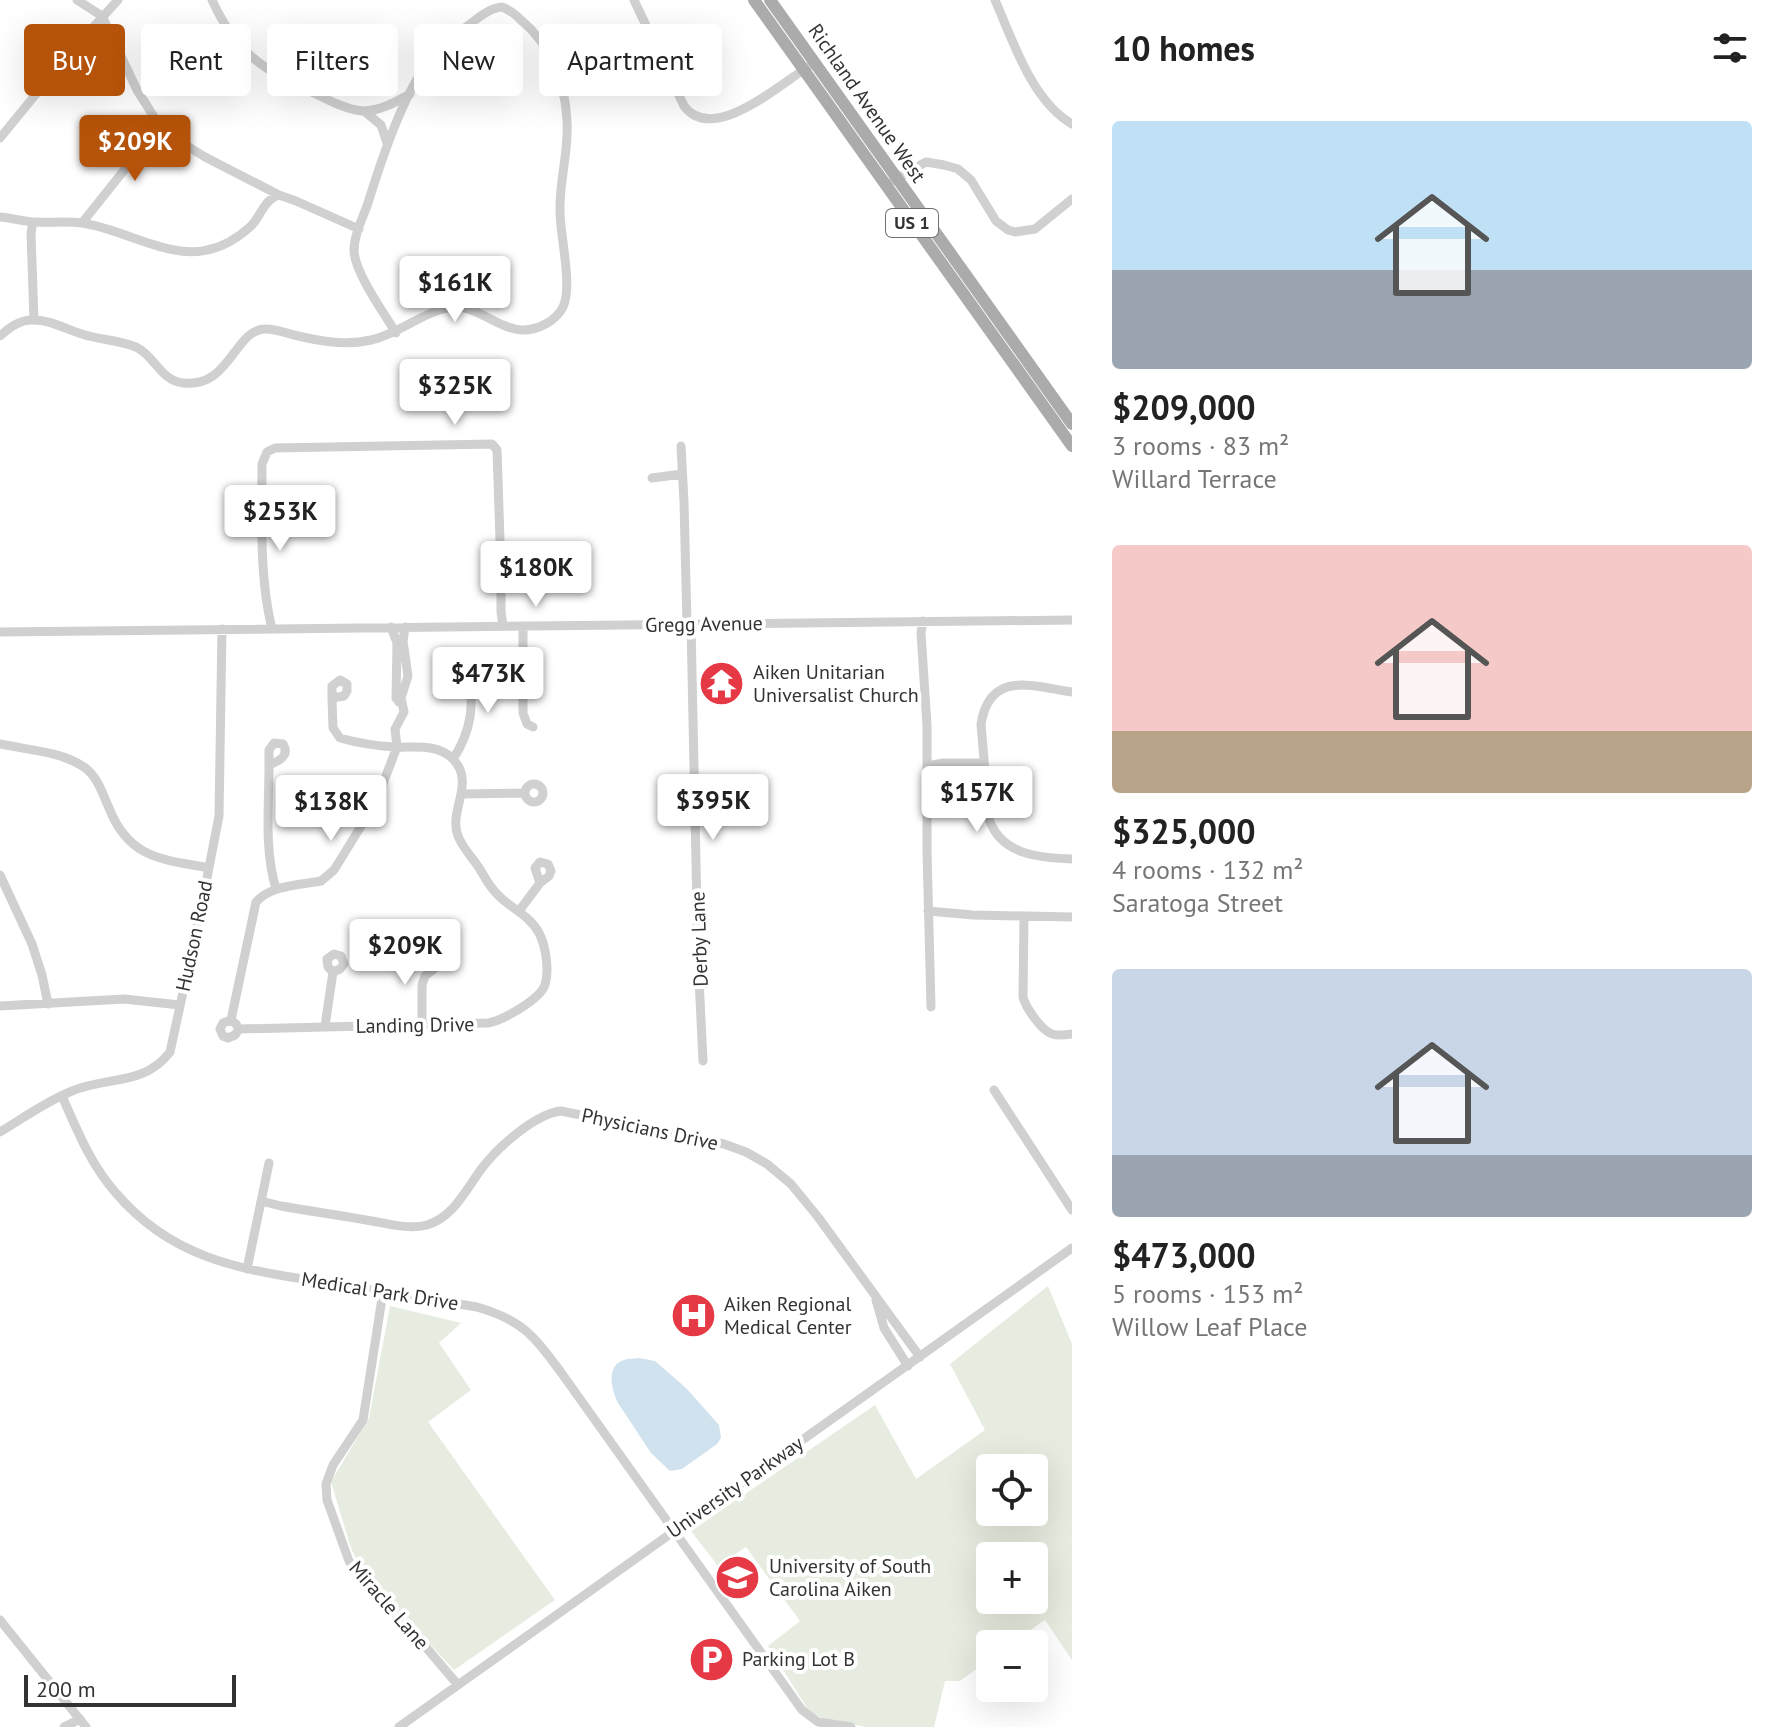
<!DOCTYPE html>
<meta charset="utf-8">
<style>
:root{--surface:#fff;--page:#f6f6f6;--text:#222;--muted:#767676;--accent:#b45309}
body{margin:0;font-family:"PT Sans",sans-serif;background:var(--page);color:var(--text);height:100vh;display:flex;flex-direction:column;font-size:30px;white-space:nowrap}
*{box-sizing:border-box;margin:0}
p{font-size:26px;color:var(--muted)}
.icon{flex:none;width:44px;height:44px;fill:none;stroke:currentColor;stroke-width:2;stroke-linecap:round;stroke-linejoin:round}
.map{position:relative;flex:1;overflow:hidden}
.panel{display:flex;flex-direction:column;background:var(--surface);width:720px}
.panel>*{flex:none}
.guide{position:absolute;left:24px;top:24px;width:760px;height:72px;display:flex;gap:16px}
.buttons{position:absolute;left:976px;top:1454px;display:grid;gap:16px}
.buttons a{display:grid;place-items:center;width:72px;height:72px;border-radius:8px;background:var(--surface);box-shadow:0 8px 32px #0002;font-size:40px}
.scale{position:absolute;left:24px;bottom:20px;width:212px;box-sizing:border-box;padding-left:8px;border:4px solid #333;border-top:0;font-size:22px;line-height:28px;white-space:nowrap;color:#333;-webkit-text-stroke:6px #fff;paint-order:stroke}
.price{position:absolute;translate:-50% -68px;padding:0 18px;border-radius:8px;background:#fff;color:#222;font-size:26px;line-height:52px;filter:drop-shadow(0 2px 4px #0008)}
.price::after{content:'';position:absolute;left:50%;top:48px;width:24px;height:18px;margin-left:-12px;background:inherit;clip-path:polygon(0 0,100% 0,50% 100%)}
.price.current{background:var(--accent);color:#fff}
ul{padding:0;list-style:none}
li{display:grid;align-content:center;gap:16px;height:424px;padding:0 40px}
li span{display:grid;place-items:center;height:248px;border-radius:8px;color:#555}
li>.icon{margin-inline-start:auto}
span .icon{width:144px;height:144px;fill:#fffc;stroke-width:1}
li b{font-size:34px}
h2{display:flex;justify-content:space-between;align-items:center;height:96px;padding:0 40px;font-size:34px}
.tag{padding:0 28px;border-radius:8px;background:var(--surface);box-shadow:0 8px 32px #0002;font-size:28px;line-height:72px}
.tag.current{background:var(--accent);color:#fff}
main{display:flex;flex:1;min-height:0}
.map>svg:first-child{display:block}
</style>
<main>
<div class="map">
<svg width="1072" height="1727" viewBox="0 0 1072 1727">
<rect width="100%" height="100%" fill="#fff"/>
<path fill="#e6ecdf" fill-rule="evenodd" d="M 1048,1286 L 1072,1344 L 1072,1660 L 1045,1620 L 1010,1644 L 990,1644 L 990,1659 L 960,1681 L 945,1681 L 934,1727 L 867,1727 L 826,1720 L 809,1711 L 768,1646 L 800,1621 L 746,1547 L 718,1566 L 691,1531 L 875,1405 L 916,1479 L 985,1430 L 950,1364 ZM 990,1468 L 1034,1468 L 1034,1512 L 990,1512 ZM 990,1556 L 1034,1556 L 1034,1600 L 990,1600 Z
M 390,1306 L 461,1323 L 439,1343 L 471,1390 L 428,1422 L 555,1600 L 454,1670 L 361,1570 L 351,1548 L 331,1482 L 369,1418 Z"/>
<path fill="#cfe2ee" d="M 639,1358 L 655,1361 L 686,1388 L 719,1425 L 721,1438 L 717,1444 L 682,1469 L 670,1471 L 651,1453 L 618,1403 C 612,1390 605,1366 624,1360 C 629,1358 634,1359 639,1358 Z"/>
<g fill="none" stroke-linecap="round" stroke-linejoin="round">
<path stroke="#d0d0d0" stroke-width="9" d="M 77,0 L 102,16 L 137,90 L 154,117 L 174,138 L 205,157 L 279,195 L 296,201 L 359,229
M 212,0 C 236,53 264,71 316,94 C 330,101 348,110 363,111 C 380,111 396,102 410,94
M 634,0 L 684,106 C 713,145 780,84 808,67
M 995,0 C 1013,41 1032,101 1072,124
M 364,111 L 381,125 L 387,143
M 0,138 L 68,55 L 118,0
M 892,181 L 926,162 L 944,165 L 958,169 L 971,180 L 996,221 L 1008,230 L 1015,232 L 1035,229 L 1072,199
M 0,217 C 12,218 25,222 37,222 C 51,223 66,221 81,223 C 119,227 170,260 207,250 C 223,247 239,237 251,226 C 261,216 264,199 279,195
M 33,222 L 31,233 L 34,320
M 82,223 L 160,125
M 396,333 C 384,313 355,273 354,251 C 354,234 363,218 368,203 C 382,158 405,87 436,52 C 446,41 458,33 470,24 C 479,17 490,8 502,7
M 0,336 C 9,328 19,320 32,320 C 50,319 71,332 89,336 C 104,340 122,341 136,347 C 155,356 161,381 183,383 C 230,388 234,331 264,329 C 274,328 285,333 294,335 C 319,341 345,346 371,340 C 399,334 428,308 455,307 C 479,307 498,329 523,330 C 538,330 556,321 563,307 C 573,286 560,236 560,211 C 559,181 569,152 567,121 C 565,82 552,46 521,20 C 515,14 510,10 502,7
M 681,446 L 684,502 L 687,624
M 652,478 L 682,474
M 923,621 L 921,633 L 927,725 L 927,851 L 931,1007
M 691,624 L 698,958 L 703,1061
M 523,626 L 523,713 L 527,724 L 533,727
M 391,627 L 397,643 L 396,698 L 399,702
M 272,629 C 259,576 262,519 262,464 L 267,452 L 275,448 L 492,444 L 497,450 L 501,570 L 501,612 L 503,626
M 0,632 L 1072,620
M 340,680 L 347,684 L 347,691 L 344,696 L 332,698 L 332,686 Z
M 1072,692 C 1032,686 990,670 981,724 L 989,819 C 1001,855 1040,858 1072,859
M 274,743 L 283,744 C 290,756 279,761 269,765 L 269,750 Z
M 0,744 C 27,750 60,751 84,767 C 98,777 102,793 109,808 C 129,859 162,859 209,868
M 453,759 C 477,723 471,697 470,657
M 269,765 C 269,806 264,849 276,889
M 928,766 L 943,763 L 984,763
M525 793a9 9 0 1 1 18 0a9 9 0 1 1-18 0Z
M 462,794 L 525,793
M 540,862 L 548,864 L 551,871 L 549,876 L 540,883 L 535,868 Z
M 0,875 L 32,944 L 42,975 L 48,1004
M 519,911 L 540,883
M 928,911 L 973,915 L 1072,917
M 1024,917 L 1023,997 C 1026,1008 1041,1030 1052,1034 C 1058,1036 1066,1035 1072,1034
M 334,954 L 341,956 L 344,964 L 340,969 L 333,972 L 328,967 L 327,959 Z
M 0,1006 L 124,999 L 180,1005
M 231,1020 L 236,1024 L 239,1029 L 235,1035 L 228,1038 L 223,1036 L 220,1029 L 223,1023 L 231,1020 L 256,902 C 271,885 300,885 321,881 L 334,870 L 371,810 L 382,786 L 397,747 L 395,729 L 404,712 L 401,698 L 408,676 L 403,641 L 405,627
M 422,1025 L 422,985 L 425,976 L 434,969
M 325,1026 L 333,972
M 239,1029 L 488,1023 C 503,1020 537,1001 544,987 C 550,973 546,946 539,933 C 530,916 512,909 499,896 C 491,889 486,880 481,871 C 474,859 463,849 458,836 C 448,811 476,783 453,759 C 437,743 414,748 395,747 C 377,746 358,743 340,738 L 333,728 L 332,698
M 994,1090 L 1072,1210
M 62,1096 C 77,1130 90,1163 115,1192 C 175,1263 248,1270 333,1284 C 381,1291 429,1299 477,1307 C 522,1320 533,1335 560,1371 L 802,1710 L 818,1722 L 851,1727
M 0,1132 C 23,1118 47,1101 72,1091 C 108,1076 144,1086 170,1052 L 200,914 L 219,816 L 222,629
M 261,1201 L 281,1206 C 309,1211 338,1215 366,1220 C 386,1223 407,1230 427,1225 C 454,1217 467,1188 482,1168 C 498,1147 535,1114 561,1111 L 724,1144 L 746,1152 L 767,1164 L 791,1184 L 818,1217 L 920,1357
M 247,1269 L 269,1163
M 383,1292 L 363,1420 L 333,1465 L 326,1484 L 327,1500 L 349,1561 L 363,1580 L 418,1638 L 458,1685
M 876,1300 L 884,1328 L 908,1366
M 0,1620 L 86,1727
M 64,1727 L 80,1719
M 399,1727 L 1072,1248"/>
<path stroke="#ababab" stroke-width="12" d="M 754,0 L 1072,446
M 770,0 L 1072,424"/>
</g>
<defs>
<symbol id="temple-disc" viewBox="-11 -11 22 22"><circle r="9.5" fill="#e63946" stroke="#fff"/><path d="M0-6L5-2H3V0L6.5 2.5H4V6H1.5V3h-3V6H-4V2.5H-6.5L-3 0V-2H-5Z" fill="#fff"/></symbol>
<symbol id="hospital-disc" viewBox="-11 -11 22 22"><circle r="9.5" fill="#e63946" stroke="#fff"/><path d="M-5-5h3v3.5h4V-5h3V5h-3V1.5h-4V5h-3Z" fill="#fff"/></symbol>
<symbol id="university-disc" viewBox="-11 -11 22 22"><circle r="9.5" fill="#e63946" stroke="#fff"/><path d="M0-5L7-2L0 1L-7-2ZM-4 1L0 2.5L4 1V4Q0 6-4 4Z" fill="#fff"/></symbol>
<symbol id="parking-disc" viewBox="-11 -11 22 22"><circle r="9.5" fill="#e63946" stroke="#fff"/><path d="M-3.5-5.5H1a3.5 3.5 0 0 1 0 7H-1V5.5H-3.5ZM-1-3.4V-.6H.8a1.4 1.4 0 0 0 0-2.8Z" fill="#fff"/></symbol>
</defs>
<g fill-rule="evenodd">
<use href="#temple-disc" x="696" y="658" width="51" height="51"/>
<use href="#hospital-disc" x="668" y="1290" width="51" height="51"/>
<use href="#university-disc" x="712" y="1552" width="51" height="51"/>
<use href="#parking-disc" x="686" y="1634" width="51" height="51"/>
</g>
<g text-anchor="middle" stroke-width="8" stroke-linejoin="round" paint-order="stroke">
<rect fill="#fff" stroke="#707070" stroke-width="2" x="886" y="209" width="52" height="28" rx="6"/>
<g font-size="18" font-weight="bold" fill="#333">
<text x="912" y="229">US 1</text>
</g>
<g font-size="20" fill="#333" stroke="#fff">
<text transform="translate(867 103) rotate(55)" y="7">Richland Avenue West</text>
<text transform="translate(704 624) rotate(-1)" y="7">Gregg Avenue</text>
<text transform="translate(194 936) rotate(-78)" y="7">Hudson Road</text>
<text transform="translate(699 939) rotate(-92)" y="7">Derby Lane</text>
<text transform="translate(415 1025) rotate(-1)" y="7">Landing Drive</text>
<text transform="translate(650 1129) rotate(12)" y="7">Physicians Drive</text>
<text transform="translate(380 1291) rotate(9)" y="7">Medical Park Drive</text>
<text transform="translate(735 1487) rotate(-35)" y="7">University Parkway</text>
<text transform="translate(389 1605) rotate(49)" y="7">Miracle Lane</text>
</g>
<g font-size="20" fill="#333" stroke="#fff" text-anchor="start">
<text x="753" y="679">Aiken Unitarian<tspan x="753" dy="23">Universalist Church</tspan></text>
<text x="724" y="1311">Aiken Regional<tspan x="724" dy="23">Medical Center</tspan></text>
<text x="769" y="1573">University of South<tspan x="769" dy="23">Carolina Aiken</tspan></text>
<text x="742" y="1666">Parking Lot B</text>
</g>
</g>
</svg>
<div class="buttons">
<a><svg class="icon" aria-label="locate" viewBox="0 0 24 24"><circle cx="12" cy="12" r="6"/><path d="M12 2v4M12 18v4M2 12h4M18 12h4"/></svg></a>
<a>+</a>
<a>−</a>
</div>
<div class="scale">200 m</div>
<b class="price current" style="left:135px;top:183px">$209K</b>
<b class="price" style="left:455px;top:324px">$161K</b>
<b class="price" style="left:455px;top:427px">$325K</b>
<b class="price" style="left:280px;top:553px">$253K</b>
<b class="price" style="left:536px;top:609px">$180K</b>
<b class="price" style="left:488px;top:715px">$473K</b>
<b class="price" style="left:977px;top:834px">$157K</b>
<b class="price" style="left:713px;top:842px">$395K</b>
<b class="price" style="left:331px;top:843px">$138K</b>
<b class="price" style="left:405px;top:987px">$209K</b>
<div class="guide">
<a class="tag current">Buy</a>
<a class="tag">Rent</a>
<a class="tag">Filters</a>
<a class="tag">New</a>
<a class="tag">Apartment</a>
</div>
</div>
<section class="panel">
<h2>10 homes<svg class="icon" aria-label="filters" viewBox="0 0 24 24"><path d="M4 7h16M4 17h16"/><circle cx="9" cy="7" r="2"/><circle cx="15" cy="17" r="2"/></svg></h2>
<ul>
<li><span style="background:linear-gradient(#bfe0f5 60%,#9aa5b1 0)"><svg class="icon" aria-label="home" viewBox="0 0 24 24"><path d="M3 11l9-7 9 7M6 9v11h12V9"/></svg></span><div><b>$209,000</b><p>3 rooms · 83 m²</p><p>Willard Terrace</p></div></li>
<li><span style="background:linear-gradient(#f6c9c9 75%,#b9a48a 0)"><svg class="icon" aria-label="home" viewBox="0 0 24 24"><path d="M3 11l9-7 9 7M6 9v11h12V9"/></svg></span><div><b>$325,000</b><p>4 rooms · 132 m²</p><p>Saratoga Street</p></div></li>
<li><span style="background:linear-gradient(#c9d6e8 75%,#9aa5b1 0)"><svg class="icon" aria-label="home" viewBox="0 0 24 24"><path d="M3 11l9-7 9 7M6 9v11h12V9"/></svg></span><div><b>$473,000</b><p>5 rooms · 153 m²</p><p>Willow Leaf Place</p></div></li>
</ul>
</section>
</main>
